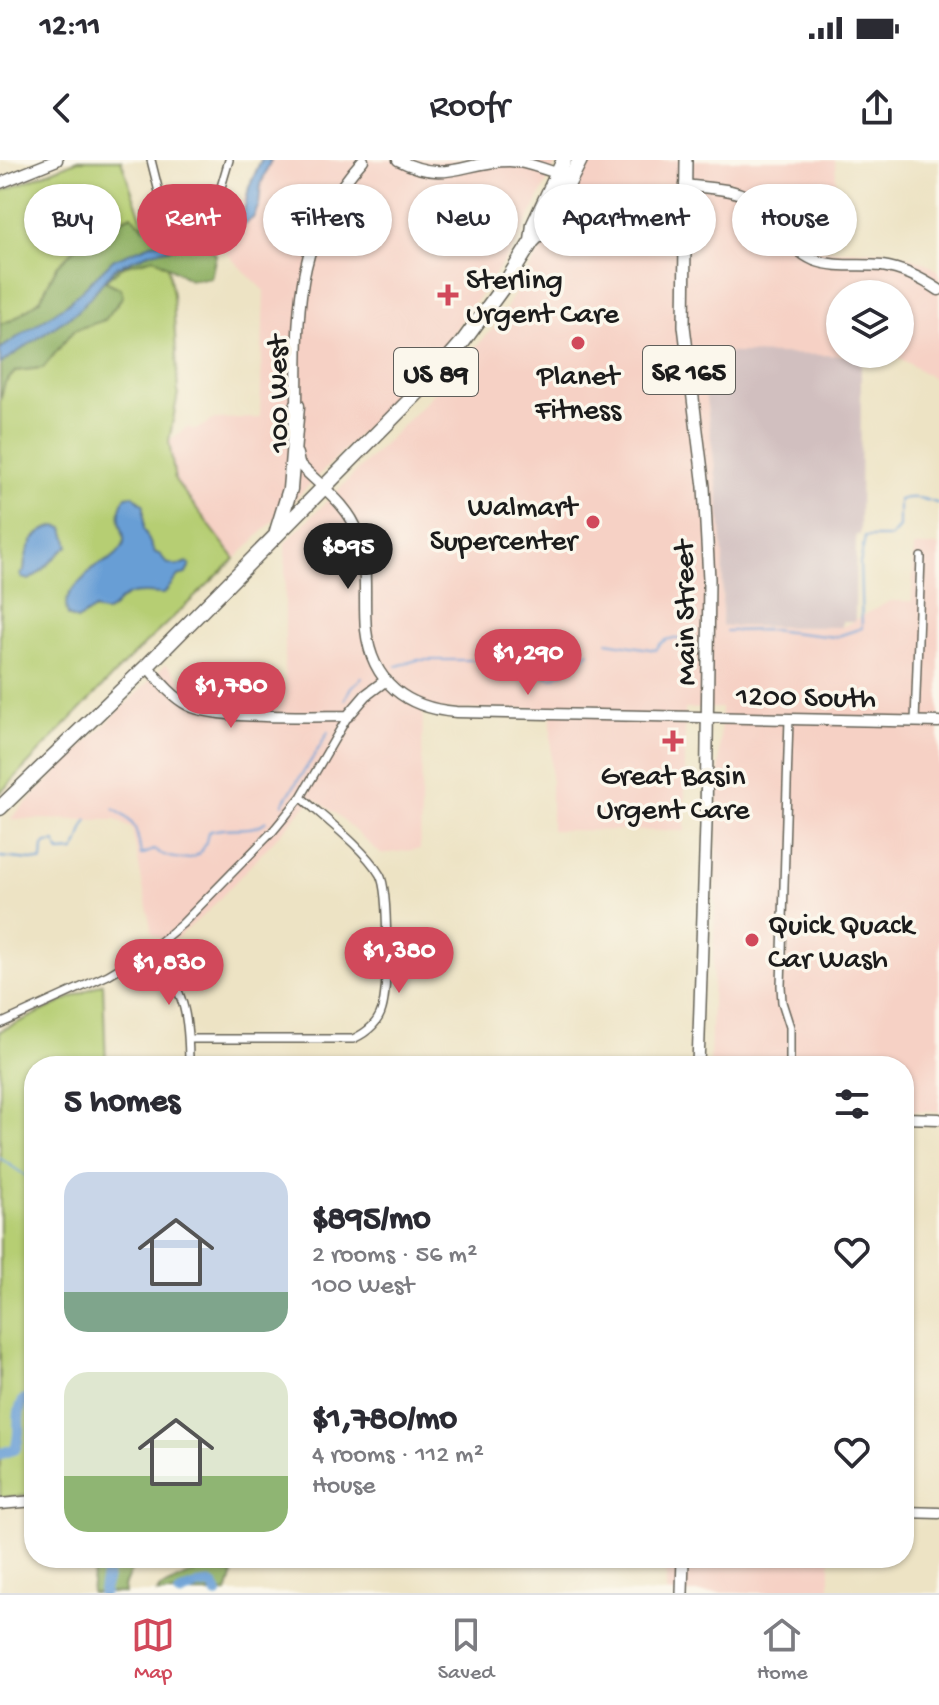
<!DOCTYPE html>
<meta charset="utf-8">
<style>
:root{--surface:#fff;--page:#f2f2f3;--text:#2b2b33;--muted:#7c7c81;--line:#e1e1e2;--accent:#d1495b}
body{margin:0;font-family:"Gochi Hand",sans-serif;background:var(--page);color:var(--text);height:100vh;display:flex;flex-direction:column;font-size:30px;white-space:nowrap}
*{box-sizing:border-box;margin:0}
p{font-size:26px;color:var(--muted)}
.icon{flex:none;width:44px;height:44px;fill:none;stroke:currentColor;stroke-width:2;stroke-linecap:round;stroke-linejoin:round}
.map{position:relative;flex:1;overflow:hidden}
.details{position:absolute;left:24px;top:896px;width:890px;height:512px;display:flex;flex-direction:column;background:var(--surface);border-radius:32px;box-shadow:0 2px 6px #0004}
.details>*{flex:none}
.hud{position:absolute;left:24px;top:24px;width:892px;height:72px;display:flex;gap:16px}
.buttons{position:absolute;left:826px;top:120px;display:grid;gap:16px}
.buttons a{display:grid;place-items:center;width:88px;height:88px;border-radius:50%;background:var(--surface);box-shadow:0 2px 6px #0004;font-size:40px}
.price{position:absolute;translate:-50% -68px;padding:0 18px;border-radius:28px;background:var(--accent);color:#fff;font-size:26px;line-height:52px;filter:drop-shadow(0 2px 4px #0008)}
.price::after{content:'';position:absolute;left:50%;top:48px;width:24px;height:18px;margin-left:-12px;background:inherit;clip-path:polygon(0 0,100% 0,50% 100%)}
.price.current{background:#222;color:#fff}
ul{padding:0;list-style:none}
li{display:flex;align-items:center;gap:24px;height:200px;padding:0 40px}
li span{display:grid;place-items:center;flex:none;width:224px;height:160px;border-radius:24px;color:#555}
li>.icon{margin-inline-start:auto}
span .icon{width:96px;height:96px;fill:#fffc;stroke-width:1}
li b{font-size:34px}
h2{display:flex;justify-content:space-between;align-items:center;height:96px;padding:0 40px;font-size:34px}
.pill{padding:0 28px;border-radius:36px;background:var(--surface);box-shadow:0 2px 6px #0004;font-size:28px;line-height:72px}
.pill.current{background:var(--accent);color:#fff}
.status{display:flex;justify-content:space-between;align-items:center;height:56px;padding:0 40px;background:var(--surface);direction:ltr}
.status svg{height:22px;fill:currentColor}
header{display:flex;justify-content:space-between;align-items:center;height:104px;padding:0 40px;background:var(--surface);font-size:36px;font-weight:600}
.tabs{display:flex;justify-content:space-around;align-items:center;height:112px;border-top:2px solid var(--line);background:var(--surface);font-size:22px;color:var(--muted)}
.tabs a{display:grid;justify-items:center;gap:4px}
.tabs .current{color:var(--accent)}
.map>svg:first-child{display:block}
</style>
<div class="status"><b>12:11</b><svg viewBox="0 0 49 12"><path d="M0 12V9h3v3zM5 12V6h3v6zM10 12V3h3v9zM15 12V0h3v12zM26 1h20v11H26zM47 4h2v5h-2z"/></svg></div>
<header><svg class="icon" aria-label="back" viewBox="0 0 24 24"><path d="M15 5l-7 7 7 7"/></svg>Roofr<svg class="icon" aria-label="share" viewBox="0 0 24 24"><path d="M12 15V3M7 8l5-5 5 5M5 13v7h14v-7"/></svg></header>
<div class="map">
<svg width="939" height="1433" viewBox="0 0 939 1433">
<rect width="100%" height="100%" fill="#fbf7ec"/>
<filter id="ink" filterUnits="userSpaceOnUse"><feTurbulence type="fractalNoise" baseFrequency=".0125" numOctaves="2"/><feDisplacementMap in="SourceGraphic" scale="16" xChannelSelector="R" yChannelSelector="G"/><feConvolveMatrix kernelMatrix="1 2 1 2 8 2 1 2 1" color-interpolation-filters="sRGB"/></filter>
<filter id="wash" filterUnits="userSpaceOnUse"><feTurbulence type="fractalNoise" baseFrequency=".006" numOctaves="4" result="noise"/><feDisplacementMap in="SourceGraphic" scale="32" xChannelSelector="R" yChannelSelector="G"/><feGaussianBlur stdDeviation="1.8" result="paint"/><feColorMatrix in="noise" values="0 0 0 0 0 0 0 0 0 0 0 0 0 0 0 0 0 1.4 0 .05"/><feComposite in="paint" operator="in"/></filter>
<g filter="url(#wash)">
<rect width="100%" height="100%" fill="#ede3c4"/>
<path fill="#f6d1c5" d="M 261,0 L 558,0 L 515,86 L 434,200 L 235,399 L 175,320 L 169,281 L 187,267 L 195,270 L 215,259 L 260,258 L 264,131 L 226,93 L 237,55 Z
M 588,0 L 835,0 L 837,37 L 827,61 L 801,83 L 825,90 L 890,91 L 924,102 L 939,111 L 939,222 L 893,194 L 900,194 L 900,134 L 840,134 L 840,194 L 862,194 L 861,196 L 700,193 L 718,332 L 723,394 L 722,466 L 842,467 L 890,441 L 912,441 L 914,386 L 939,386 L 939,952 L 904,951 L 904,906 L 710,906 L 721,548 L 685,549 L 685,671 L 551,670 L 551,549 L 423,550 L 420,689 L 381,694 L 335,653 L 313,638 L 208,751 L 170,784 L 152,773 L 132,669 L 116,660 L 10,659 L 166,504 L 182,521 L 201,534 L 220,538 L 285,540 L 285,383 L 419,249 L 497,164 L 565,47 Z
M 666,1398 L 830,1398 L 830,1433 L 666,1433 Z"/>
<path fill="#d1bfbf" d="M 700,192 L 861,196 L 860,375 L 856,375 L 855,461 L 842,461 L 842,467 L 722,466 L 723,394 L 718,332 Z"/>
<path fill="#b6ce73" stroke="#697548" stroke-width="2" d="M 78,0 L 121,0 L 147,74 L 161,71 L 173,135 L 178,233 L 169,281 L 175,320 L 235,399 L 129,499 L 0,633 L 0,32 Z
M 103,823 L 106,906 L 34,906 L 34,1334 L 0,1338 L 0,871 Z"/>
<path fill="#90b165" stroke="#566640" stroke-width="2" d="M 131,55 L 150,73 L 193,70 L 216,94 L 211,118 L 190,120 L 154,98 L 123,106 L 105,121 L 120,128 L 123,136 L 105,160 L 74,170 L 43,208 L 16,211 L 5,223 L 0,240 L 0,164 L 12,160 L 40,140 L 57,106 L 87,77 Z
M 101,1398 L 137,1398 L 124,1426 L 125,1433 L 91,1433 L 93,1414 Z
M 203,1408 L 233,1414 L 227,1433 L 157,1433 L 159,1429 Z"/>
<path fill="#689ed5" stroke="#425d78" stroke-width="2" d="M 261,0 L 271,0 L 261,24 L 259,45 L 253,58 L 222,79 L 151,92 L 115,108 L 78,151 L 0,204 L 0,189 L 67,144 L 114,99 L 154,83 L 209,74 L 229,65 L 244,51 L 249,27 Z
M 133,335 L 144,345 L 144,369 L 154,392 L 161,395 L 166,403 L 177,406 L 187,402 L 190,405 L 186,414 L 178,416 L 164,434 C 153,434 140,431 129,435 C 115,439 112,460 95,449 L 77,460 L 68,456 C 62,439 70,431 83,419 C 87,415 91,408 96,406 C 106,401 114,399 121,389 C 132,375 109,360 126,336 Z
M 56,366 L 64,368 L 69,386 C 53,396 45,411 29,420 L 22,418 L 20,414 L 24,411 C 25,390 32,371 56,366 Z"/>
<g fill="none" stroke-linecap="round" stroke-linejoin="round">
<path stroke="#689ed5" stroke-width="2" d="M 726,471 L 771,470 L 835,477 L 862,468 L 860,404 L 865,377 L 891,377 L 899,368 L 899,340 C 913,335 925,339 939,344
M 607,482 L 656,490 C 664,476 671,478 686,480
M 397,506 L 417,500 L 474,500 L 522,508
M 540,515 L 553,518 L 571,508 L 589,492
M 345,539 L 351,527 L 362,518
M 283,644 C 297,619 315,598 328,572
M 114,649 C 137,663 137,669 141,695 L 154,690 C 167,698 191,705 202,690 C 206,686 207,677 208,672 C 226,664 252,674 266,661
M 0,697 L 42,701 L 43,686 L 47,683 L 55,682 L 59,692 L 74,691 C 82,681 80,670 88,660
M 0,998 L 26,1016 L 34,1012"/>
<path stroke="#689ed5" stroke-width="11" d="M 0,1294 L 15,1289 C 23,1273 14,1256 24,1240 L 34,1238
M 103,1433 L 110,1398
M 180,1433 L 199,1425 L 212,1425 L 217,1433"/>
</g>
</g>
<g filter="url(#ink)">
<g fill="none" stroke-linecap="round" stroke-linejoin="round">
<defs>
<path id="street" d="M 151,0 L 163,48
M 146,53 L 213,35 L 221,27 L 229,0
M 789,559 L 781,826 L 782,842 L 790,867 L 790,906
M 915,562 L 921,397
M 153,788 C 184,835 189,849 189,906
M 0,864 L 108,815 L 153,788 L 182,764 L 273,671 L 301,637 L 348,556
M 189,879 L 353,879 C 366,873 378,864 382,849 C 388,829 389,731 380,715 C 363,687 325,659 301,637"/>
<path id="secondary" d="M 398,0 C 448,25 463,1 509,1 C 525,1 542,9 557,13
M 0,23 L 57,0
M 685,25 C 710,29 737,27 757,43 C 779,59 787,89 814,100 C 835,108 860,104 882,106 C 903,109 921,118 939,130
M 297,250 C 298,151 292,79 363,0
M 297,294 L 299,304 C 320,326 348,344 358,373 C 369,405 363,438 366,470 C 372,523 407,548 456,552 L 939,562
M 147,506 C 159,520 171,536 188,545 C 216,560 312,556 348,556 L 366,535 L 386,520
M 904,958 L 939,959
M 0,1344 L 34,1341
M 904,1352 L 939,1353"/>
<path id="primary" d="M 686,0 L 684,166 L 704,327 L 709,419 L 706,664 L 698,906
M 682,1433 L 683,1398"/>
<path id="highway" d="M 532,81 L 534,64 L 564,0
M 277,371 L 290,329 L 297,246
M 0,648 L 147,506 L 426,224 L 462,183 L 505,124 L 532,81 L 546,67 L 580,0"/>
</defs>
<use href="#street" stroke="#656257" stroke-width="10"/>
<use href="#secondary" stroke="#656257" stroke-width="13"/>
<use href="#primary" stroke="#656257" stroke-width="14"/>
<use href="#highway" stroke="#656257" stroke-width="17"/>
<use href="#street" stroke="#fff" stroke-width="7"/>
<use href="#secondary" stroke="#fff" stroke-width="10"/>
<use href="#primary" stroke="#fff" stroke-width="11"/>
<use href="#highway" stroke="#fff" stroke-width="14"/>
</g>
</g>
<g fill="#d1495b" stroke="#fbf7ec" stroke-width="3">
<path d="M444 123h8v8h8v8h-8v8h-8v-8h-8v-8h8z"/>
<circle cx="578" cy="183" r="8"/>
<circle cx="593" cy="362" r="8"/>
<path d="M669 569h8v8h8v8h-8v8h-8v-8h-8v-8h8z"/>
<circle cx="752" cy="780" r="8"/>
</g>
<g text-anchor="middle" stroke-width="7" stroke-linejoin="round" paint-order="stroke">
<g fill="#fbf7ec" stroke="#5f5e5a" stroke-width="2">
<rect x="643" y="186" width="92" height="48" rx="6"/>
<rect x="394" y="188" width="84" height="48" rx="6"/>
</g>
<g font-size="28" font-weight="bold" fill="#1c1c1c">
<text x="689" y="220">SR 165</text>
<text x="436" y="222">US 89</text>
</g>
<g font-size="30" fill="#1c1c1c" stroke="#fbf7ec" text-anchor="start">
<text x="466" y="128">Sterling<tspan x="466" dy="34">Urgent Care</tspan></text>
<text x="578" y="224" text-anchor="middle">Planet<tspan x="578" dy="34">Fitness</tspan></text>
<text x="577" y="355" text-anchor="end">Walmart<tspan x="577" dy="34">Supercenter</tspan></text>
<text x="673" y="624" text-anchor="middle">Great Basin<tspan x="673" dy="34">Urgent Care</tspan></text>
<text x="768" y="773">Quick Quack<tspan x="768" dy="34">Car Wash</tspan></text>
</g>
<g font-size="30" fill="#1c1c1c" stroke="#fbf7ec">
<text transform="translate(276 234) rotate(-91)" y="10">100 West</text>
<text transform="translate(683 453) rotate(-91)" y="10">Main Street</text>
<text transform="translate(806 535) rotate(1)" y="10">1200 South</text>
</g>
</g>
</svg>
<div class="buttons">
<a><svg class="icon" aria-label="layers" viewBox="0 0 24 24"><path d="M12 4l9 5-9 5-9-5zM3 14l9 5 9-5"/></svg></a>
</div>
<b class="price current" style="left:348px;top:431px">$895</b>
<b class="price" style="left:528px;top:537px">$1,290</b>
<b class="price" style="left:231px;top:570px">$1,780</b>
<b class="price" style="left:399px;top:835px">$1,380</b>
<b class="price" style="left:169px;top:847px">$1,830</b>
<div class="hud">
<a class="pill">Buy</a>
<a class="pill current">Rent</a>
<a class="pill">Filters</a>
<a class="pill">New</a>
<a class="pill">Apartment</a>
<a class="pill">House</a>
</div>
<section class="details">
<h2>5 homes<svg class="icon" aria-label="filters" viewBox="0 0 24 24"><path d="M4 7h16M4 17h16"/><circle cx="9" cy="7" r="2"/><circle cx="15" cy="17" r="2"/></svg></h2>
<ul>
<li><span style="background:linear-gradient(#c9d6e8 75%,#7fa58c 0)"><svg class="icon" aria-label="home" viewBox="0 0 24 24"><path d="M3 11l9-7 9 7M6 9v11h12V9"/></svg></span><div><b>$895/mo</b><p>2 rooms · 56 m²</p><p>100 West</p></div><svg class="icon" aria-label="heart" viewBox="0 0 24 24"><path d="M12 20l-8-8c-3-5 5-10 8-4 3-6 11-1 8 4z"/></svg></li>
<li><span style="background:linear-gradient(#dfe7d0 65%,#8fb573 0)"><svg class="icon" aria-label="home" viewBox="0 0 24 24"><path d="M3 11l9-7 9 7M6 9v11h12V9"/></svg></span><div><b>$1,780/mo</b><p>4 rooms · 112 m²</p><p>House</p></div><svg class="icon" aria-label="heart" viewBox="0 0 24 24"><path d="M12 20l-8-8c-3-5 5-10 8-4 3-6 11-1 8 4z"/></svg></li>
</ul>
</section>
</div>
<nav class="tabs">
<a class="current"><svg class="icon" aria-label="map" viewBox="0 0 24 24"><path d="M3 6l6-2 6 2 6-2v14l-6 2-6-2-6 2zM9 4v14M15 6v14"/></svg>Map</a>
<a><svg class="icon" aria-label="saved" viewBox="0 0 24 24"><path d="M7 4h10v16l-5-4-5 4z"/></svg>Saved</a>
<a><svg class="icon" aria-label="home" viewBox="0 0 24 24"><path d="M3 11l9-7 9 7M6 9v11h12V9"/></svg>Home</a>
</nav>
